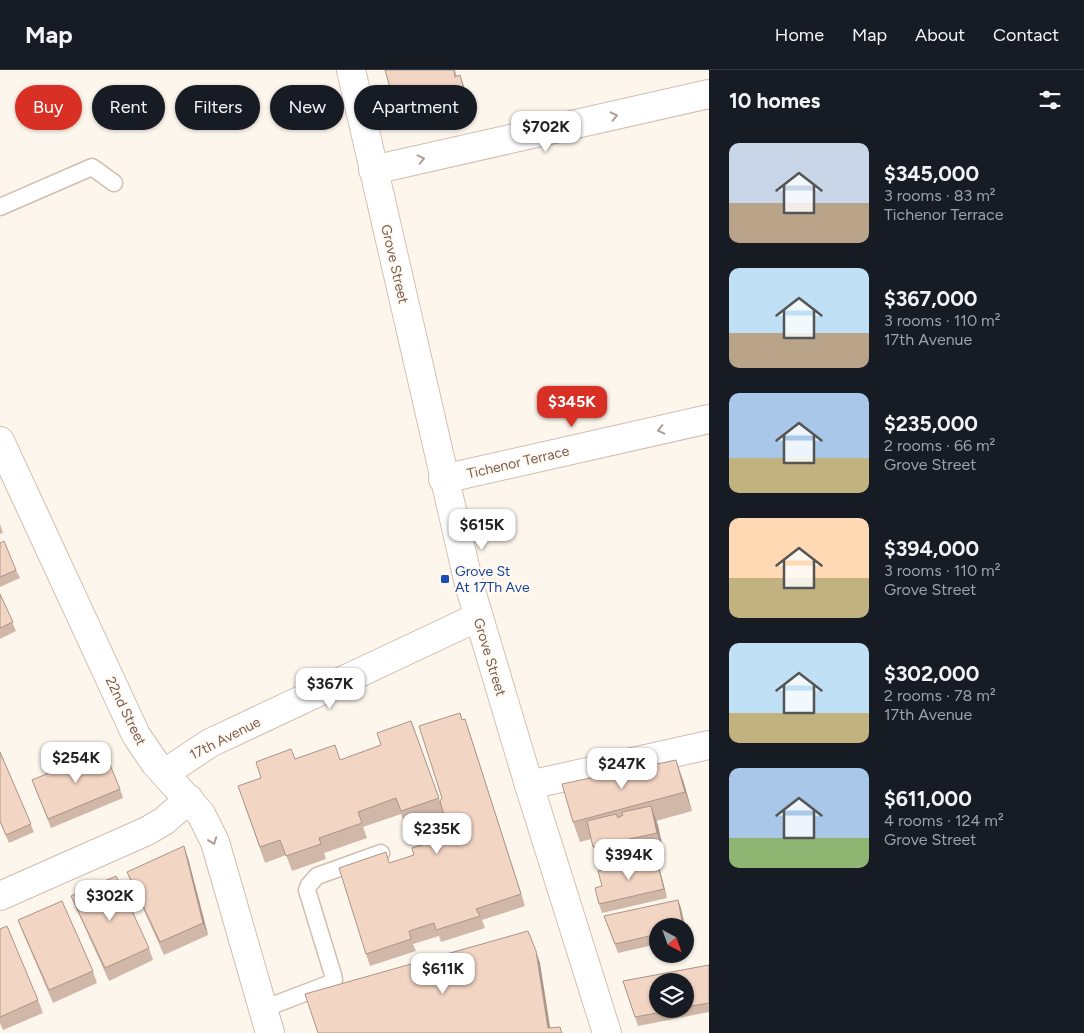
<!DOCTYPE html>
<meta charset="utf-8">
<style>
:root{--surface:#171b24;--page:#242831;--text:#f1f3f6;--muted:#9ea1a6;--line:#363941;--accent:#d93025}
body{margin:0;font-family:Figtree,sans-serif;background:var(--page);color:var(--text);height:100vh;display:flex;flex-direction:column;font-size:19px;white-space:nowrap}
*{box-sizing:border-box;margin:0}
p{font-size:16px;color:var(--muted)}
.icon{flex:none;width:28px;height:28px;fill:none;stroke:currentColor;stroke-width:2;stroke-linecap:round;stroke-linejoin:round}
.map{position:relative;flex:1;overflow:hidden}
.sheet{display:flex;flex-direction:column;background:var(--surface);width:375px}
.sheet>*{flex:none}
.banner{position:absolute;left:15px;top:15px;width:475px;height:45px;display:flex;gap:10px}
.needle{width:32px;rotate:139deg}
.tools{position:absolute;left:649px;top:848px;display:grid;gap:10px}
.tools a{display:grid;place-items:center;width:45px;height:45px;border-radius:50%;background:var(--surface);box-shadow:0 1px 4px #0004;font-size:25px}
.price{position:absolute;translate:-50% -42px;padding:0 11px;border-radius:10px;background:#fff;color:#222;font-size:16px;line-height:32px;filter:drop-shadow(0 1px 2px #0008)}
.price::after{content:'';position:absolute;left:50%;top:30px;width:15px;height:11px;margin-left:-8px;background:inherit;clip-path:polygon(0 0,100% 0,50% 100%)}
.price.selected{background:var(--accent);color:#fff}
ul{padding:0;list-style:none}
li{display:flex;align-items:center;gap:15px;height:125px;padding:0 20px}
li span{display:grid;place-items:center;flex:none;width:140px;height:100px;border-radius:10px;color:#555}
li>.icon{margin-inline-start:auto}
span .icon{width:60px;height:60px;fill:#fffc;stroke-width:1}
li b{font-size:21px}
h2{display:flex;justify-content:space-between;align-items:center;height:60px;padding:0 20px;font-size:21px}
.chip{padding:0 18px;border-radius:22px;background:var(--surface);box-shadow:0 1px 4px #0004;font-size:18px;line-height:45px}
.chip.selected{background:var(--accent);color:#fff}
header{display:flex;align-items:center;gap:30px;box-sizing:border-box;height:70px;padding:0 25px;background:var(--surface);border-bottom:1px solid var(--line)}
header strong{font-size:24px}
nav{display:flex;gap:28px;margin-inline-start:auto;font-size:18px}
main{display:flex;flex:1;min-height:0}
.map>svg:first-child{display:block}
</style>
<header>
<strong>Map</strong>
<nav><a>Home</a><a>Map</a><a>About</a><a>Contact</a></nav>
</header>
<main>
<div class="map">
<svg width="709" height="963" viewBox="0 0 709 963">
<rect width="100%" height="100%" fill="#fdf6ec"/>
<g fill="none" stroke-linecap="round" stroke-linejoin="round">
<defs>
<path id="service" d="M 0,137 L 92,97 L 114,113
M 263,939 L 331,913 L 334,910 L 333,905 L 307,820 L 309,815 L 317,806 L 381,783"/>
<path id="minor" d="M 373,100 L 709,24
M 0,371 L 136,665 L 155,693 L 201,744 L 215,772 L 270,963
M 443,409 L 709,349
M 165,703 L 210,673 L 478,547
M 529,715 L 709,675
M 0,826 L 147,761 L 164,751 L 189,729"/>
<path id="secondary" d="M 351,0 L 469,514 L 529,715 L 607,963"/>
</defs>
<use href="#service" stroke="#d1beb0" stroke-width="19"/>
<use href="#minor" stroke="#d1beb0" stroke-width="30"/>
<use href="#secondary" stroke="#d6c0b0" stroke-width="30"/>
<use href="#service" stroke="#fff" stroke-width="16"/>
<use href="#minor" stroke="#fff" stroke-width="28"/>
<use href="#secondary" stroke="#fff" stroke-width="28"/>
</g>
<path fill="#d1b7a8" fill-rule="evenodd" d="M 385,0 L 455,0 L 457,7 L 460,5 L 464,17 L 469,37 L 395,53 L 390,41 L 391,21 Z
M 0,454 L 3,463 L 0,464 Z
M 0,473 L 16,500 L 20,508 L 0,517 Z
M 0,524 L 16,561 L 0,569 Z
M 460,643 L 462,650 L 469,661 L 525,836 L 482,850 L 485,858 L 441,872 L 439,866 L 413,874 L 416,881 L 370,896 L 366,884 L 390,793 L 414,785 L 450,766 L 443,744 L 406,757 L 401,744 L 363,757 L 367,768 L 324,783 L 326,789 L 292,801 L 286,785 L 265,793 L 238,716 L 261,708 L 295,689 L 340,690 L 381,675 L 411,651 L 440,731 L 442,728 Z
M 0,682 L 34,762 L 9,773 L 0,752 Z
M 32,710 L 120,719 L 123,728 L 51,758 Z
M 683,710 L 692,741 L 656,751 L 664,783 L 600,797 L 591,769 L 580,772 L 573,752 Z
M 188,788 L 208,865 L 164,885 L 132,814 L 127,802 Z
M 656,788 L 659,797 L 667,828 L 602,843 L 599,834 L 602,816 Z
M 71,826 L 149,878 L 153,890 L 109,911 L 76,838 Z
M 681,838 L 658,856 L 658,874 L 618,883 L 604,846 Z
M 18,850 L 93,901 L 97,913 L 53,933 L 23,863 Z
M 0,859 L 38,930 L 43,943 L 3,960 L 0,953 Z
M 709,895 L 709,942 L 638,956 L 623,911 ZM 658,911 L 685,911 L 685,939 L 658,939 Z"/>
<path fill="#aa9588" d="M 460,5 L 464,17 L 469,37 L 465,24 Z
M 465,649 L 469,661 L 525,836 L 521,824 Z
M 676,690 L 683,710 L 692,741 L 685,722 Z
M 651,736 L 658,755 L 664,783 L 657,763 Z
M 184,776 L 188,788 L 208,865 L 203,853 Z
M 656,788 L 659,797 L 667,828 L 664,819 Z
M 678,830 L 681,838 L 685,856 L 683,856 Z
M 536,881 L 540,893 L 551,963 L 548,958 Z"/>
<path fill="#f3d5c3" stroke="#aa9588" d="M 385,0 L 454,0 L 455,7 L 460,5 L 465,24 L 390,41 L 385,22 L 391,21 Z
M 4,471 L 16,500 L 0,507 L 0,473 Z
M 0,524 L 13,552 L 0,558 Z
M 460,643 L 462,650 L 465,649 L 521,824 L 476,839 L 480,846 L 436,860 L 434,853 L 409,861 L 411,869 L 366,884 L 339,798 L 386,782 L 389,793 L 414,785 L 412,778 L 450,766 L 440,731 L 442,728 L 419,656 Z
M 411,651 L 439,728 L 401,741 L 396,728 L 358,742 L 362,753 L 319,768 L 321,774 L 286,786 L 280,770 L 260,777 L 238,716 L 261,708 L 256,692 L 291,679 L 295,689 L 335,675 L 340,690 L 381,675 L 377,663 Z
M 104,680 L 120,719 L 48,749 L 32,710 Z
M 0,682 L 31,754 L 6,765 L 0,751 Z
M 676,690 L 685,722 L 573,752 L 562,714 Z
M 651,736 L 657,763 L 593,777 L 587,751 L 616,744 L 618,748 L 623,745 L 622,742 Z
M 184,776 L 203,853 L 160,872 L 127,802 Z
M 656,788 L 664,819 L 599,834 L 595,818 L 602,816 L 598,801 Z
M 116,806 L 149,878 L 105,898 L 71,826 Z
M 678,830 L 683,856 L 658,856 L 658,864 L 615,874 L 604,846 Z
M 62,831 L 93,901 L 49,920 L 18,850 Z
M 7,856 L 38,930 L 0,947 L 0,859 Z
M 528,861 L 536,881 L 548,958 L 560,957 L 562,963 L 318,963 L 305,924 Z
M 709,895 L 709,933 L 685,937 L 685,911 L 658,911 L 658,939 L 678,939 L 635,947 L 623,911 Z"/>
<defs><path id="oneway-chevron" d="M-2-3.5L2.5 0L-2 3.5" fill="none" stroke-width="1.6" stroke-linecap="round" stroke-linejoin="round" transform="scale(1.25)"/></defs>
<g stroke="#af9d94">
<use href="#oneway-chevron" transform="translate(614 46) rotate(-13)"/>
<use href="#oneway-chevron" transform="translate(421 89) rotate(-13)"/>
<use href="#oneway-chevron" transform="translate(661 360) rotate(167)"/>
<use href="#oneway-chevron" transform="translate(213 771) rotate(70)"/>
</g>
<rect fill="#1a4fb4" stroke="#fffaf3" stroke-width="2" x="440" y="504" width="10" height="10" rx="2.5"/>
<g text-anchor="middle" stroke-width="4" stroke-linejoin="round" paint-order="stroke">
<g font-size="14" fill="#7a5c4d" stroke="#fffaf3">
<text transform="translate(395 194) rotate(77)" y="5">Grove Street</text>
<text transform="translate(518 392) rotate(-13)" y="5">Tichenor Terrace</text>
<text transform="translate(490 587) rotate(73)" y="5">Grove Street</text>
<text transform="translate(126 641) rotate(64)" y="5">22nd Street</text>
<text transform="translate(225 668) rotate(-27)" y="5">17th Avenue</text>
</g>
<g font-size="14" fill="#164399" stroke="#fffaf3" text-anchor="start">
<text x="455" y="506">Grove St<tspan x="455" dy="16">At 17Th Ave</tspan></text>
</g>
</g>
</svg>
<div class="tools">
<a><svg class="needle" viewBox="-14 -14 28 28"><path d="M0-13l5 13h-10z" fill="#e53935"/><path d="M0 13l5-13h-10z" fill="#9ea1a6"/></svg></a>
<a><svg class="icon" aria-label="layers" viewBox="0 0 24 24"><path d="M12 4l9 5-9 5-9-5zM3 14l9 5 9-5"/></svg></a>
</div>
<b class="price" style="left:546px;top:83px">$702K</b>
<b class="price selected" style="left:572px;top:358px">$345K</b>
<b class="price" style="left:482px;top:481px">$615K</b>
<b class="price" style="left:330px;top:640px">$367K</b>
<b class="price" style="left:76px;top:714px">$254K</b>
<b class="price" style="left:622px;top:720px">$247K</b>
<b class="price" style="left:437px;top:785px">$235K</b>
<b class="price" style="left:629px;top:811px">$394K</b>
<b class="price" style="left:110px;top:852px">$302K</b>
<b class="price" style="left:443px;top:925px">$611K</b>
<div class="banner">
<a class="chip selected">Buy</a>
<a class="chip">Rent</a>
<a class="chip">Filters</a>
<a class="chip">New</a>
<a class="chip">Apartment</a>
</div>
</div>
<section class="sheet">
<h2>10 homes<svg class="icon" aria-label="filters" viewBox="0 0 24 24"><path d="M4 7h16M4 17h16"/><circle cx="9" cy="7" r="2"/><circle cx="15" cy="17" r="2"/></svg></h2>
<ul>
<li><span style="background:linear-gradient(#c9d6e8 60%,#b9a48a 0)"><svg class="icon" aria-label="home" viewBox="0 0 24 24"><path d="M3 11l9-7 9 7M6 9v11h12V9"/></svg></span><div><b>$345,000</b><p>3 rooms · 83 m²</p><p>Tichenor Terrace</p></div></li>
<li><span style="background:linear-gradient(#bfe0f5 65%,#b9a48a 0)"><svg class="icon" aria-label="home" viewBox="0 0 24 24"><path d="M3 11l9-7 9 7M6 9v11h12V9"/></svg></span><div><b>$367,000</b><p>3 rooms · 110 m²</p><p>17th Avenue</p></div></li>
<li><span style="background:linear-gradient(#a9c7e8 65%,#c2b280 0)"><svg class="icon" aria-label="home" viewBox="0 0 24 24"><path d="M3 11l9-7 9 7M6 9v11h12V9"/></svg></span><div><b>$235,000</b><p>2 rooms · 66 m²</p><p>Grove Street</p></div></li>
<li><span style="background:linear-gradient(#ffd9b3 60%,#c2b280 0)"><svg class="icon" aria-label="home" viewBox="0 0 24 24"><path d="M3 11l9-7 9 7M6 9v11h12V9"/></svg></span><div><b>$394,000</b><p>3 rooms · 110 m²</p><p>Grove Street</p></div></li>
<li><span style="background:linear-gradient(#bfe0f5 70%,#c2b280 0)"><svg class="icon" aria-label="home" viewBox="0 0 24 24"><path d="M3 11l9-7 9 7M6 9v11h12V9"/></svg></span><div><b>$302,000</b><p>2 rooms · 78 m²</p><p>17th Avenue</p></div></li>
<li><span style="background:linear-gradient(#a9c7e8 70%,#8fb573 0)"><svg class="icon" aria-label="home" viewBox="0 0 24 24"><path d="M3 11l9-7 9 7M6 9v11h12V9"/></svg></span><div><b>$611,000</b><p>4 rooms · 124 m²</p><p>Grove Street</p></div></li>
</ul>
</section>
</main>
